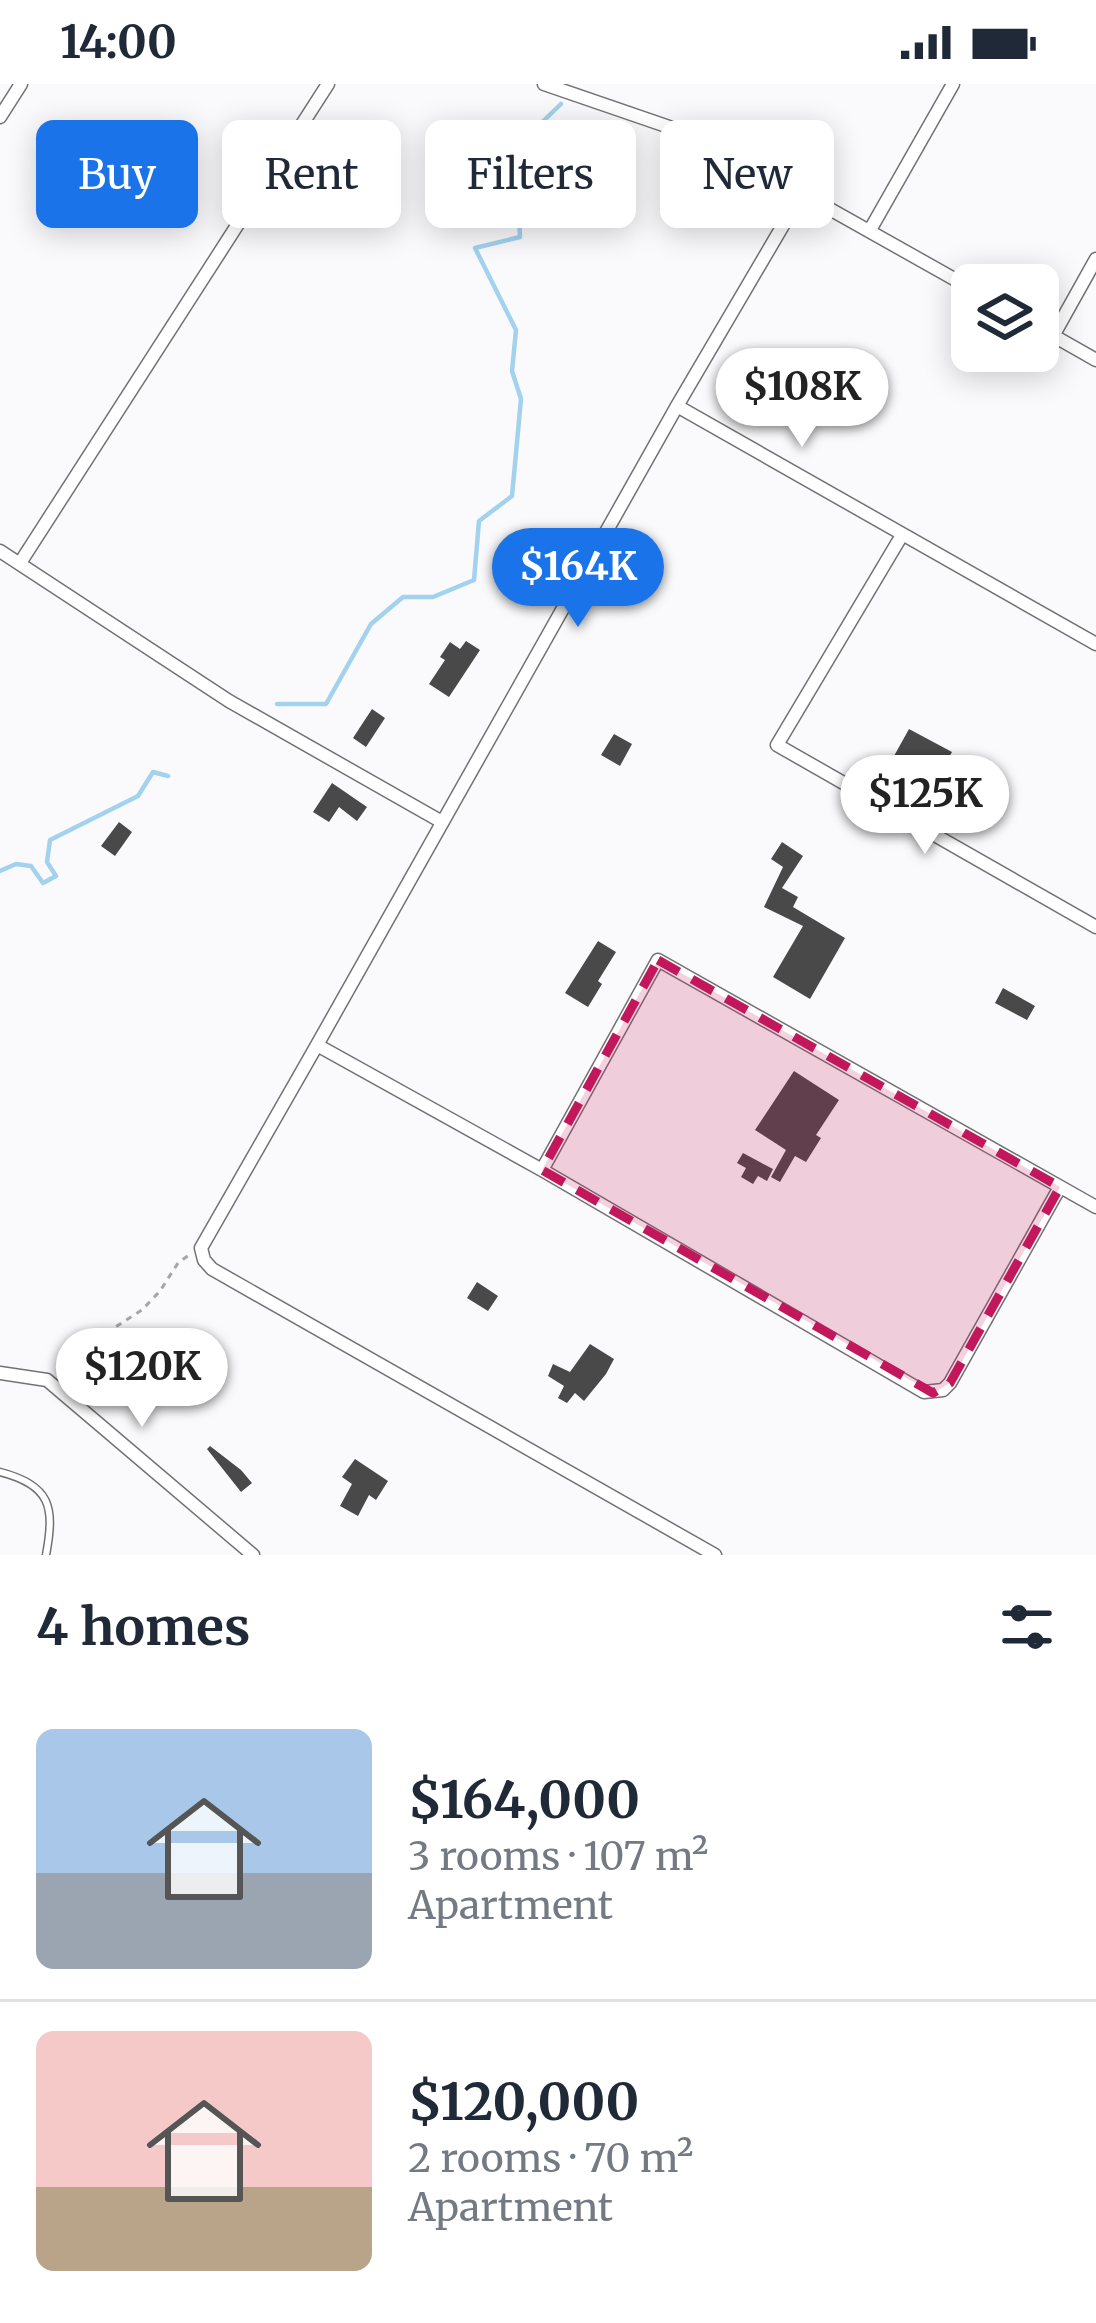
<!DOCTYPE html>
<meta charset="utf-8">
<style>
:root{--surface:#fff;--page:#f6f6f7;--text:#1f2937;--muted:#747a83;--line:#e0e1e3;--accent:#1a73e8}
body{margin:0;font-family:Merriweather,serif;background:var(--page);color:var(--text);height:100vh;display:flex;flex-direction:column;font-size:45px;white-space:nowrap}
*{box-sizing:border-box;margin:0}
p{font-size:39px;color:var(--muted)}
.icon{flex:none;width:66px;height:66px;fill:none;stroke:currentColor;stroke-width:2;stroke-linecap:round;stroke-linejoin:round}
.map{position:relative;height:1471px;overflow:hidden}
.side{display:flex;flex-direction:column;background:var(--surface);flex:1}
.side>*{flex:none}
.hud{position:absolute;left:36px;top:36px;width:1026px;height:108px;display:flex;gap:24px}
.tools{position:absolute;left:951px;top:180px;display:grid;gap:24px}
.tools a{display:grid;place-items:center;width:108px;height:108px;border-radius:18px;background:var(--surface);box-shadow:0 6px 30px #0003;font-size:60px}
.price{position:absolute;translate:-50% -102px;padding:0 27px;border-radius:42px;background:#fff;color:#222;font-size:39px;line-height:78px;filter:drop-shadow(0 3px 6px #0008)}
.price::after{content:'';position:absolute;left:50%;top:72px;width:36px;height:27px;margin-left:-18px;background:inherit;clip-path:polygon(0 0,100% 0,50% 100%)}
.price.current{background:var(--accent);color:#fff}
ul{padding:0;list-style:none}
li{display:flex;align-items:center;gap:36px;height:300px;padding:0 36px}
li+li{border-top:3px solid var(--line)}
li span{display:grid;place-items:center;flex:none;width:336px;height:240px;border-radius:18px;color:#555}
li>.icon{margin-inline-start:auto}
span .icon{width:144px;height:144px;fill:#fffc;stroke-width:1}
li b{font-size:51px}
h2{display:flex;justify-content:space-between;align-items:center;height:144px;padding:0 36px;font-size:51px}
.tag{padding:0 42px;border-radius:18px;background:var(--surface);box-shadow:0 6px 30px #0003;font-size:42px;line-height:108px}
.tag.current{background:var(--accent);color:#fff}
.status{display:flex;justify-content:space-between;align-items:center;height:84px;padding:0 60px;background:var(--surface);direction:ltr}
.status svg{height:33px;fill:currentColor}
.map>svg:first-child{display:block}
</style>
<div class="status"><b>14:00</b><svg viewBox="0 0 49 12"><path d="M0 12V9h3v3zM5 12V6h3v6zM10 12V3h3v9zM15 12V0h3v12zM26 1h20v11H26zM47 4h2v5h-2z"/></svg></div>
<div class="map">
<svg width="1096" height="1471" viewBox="0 0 1096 1471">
<rect width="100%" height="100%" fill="#fafafc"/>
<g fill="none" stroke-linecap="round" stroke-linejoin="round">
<path stroke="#a2d2ee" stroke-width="4.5" d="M 277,620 L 326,620 L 371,540 L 403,513 L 433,513 L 474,496 L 479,437 L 512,412 L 521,315 L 512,287 L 516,246 L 475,164 L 520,153 L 518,112 L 535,45 L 561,20
M 0,787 L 16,780 L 31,782 L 43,799 L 56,792 L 47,778 L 50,756 L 138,712 L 153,688 L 168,692"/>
</g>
<path fill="#49494a" d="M 466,557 L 480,566 L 449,613 L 429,600 L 445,576 L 440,573 L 450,558 L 460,565 Z
M 372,625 L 385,634 L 366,663 L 353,654 Z
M 909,645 L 952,668 L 933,703 L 889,681 Z
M 614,650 L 632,660 L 620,682 L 601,671 Z
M 332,699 L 367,723 L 357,737 L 339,723 L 329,738 L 313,728 Z
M 119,738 L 132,748 L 115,772 L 101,762 Z
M 782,758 L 803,772 L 782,804 L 798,813 L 793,823 L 845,854 L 810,915 L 773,893 L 803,842 L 764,823 L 783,783 L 771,775 Z
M 598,857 L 616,868 L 598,897 L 602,900 L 588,923 L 565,909 Z
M 1003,904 L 1035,922 L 1027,936 L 995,919 Z
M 794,987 L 839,1016 L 816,1051 L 821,1054 L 806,1078 L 795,1072 L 780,1098 L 771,1093 L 786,1066 L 755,1046 Z
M 743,1069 L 773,1085 L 767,1097 L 758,1092 L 753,1100 L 741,1093 L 746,1084 L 737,1079 Z
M 477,1198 L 498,1212 L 488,1227 L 467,1214 Z
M 590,1260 L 614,1275 L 606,1290 L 584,1317 L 575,1309 L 567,1319 L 558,1314 L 564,1302 L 548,1292 L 553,1280 L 570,1288 Z
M 210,1362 L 241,1386 L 252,1399 L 241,1408 L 207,1365 Z
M 355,1375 L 388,1397 L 376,1416 L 369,1411 L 358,1432 L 340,1422 L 352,1400 L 342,1393 Z"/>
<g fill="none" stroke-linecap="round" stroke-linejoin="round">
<defs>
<path id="service" d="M 0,1388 C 51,1401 55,1423 46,1471"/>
<path id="minor" d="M 544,0 L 707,56 L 972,205
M 0,33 L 21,0
M 870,146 L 953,0
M 1038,243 L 1096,276
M 1053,252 L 1096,175
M 677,322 L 1096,560
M 902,451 L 777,661 L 1096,843
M 0,467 L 229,617 L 442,738
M 20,479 L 328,0
M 317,961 L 677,322 L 802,109
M 542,1086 L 658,876 L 1096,1123
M 0,1289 L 47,1296 L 253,1471
M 715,1471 L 212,1185 L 204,1176 L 201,1164 L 317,961 L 542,1086 L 924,1308 L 943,1306 L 950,1299 L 1060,1103"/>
</defs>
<use href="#service" stroke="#727274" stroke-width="9"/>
<use href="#minor" stroke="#727274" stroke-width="15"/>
<path stroke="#a6a6a7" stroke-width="3" stroke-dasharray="6 6" stroke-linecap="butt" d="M 59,1286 L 92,1258 L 142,1226 L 160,1207 L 178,1179 L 189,1171"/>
<use href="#service" stroke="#fff" stroke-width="6"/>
<use href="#minor" stroke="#fff" stroke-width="12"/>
</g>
<path fill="#c2185b" fill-opacity="0.2" stroke="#c2185b" stroke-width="9" stroke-dasharray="24 15" stroke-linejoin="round" d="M 658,876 L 1060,1103 L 950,1299 L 933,1309 L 542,1086 Z"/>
</svg>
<div class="tools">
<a><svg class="icon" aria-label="layers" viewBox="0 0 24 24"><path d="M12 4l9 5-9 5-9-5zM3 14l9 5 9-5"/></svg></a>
</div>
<b class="price" style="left:802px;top:366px">$108K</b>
<b class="price current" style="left:578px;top:546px">$164K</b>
<b class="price" style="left:925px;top:773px">$125K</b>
<b class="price" style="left:142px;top:1346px">$120K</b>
<div class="hud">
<a class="tag current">Buy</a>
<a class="tag">Rent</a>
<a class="tag">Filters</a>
<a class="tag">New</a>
</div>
</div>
<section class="side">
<h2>4 homes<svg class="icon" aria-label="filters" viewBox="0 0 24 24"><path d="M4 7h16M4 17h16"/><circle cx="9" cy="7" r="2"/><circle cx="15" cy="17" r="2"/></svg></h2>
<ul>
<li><span style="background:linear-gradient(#a9c7e8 60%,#9aa5b1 0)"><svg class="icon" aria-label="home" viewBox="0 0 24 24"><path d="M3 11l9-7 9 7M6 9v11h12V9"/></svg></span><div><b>$164,000</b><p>3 rooms · 107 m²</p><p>Apartment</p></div></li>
<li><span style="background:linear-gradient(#f6c9c9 65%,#b9a48a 0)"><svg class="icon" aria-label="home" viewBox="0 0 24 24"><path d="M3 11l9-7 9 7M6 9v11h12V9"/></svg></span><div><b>$120,000</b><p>2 rooms · 70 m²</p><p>Apartment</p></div></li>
</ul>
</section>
